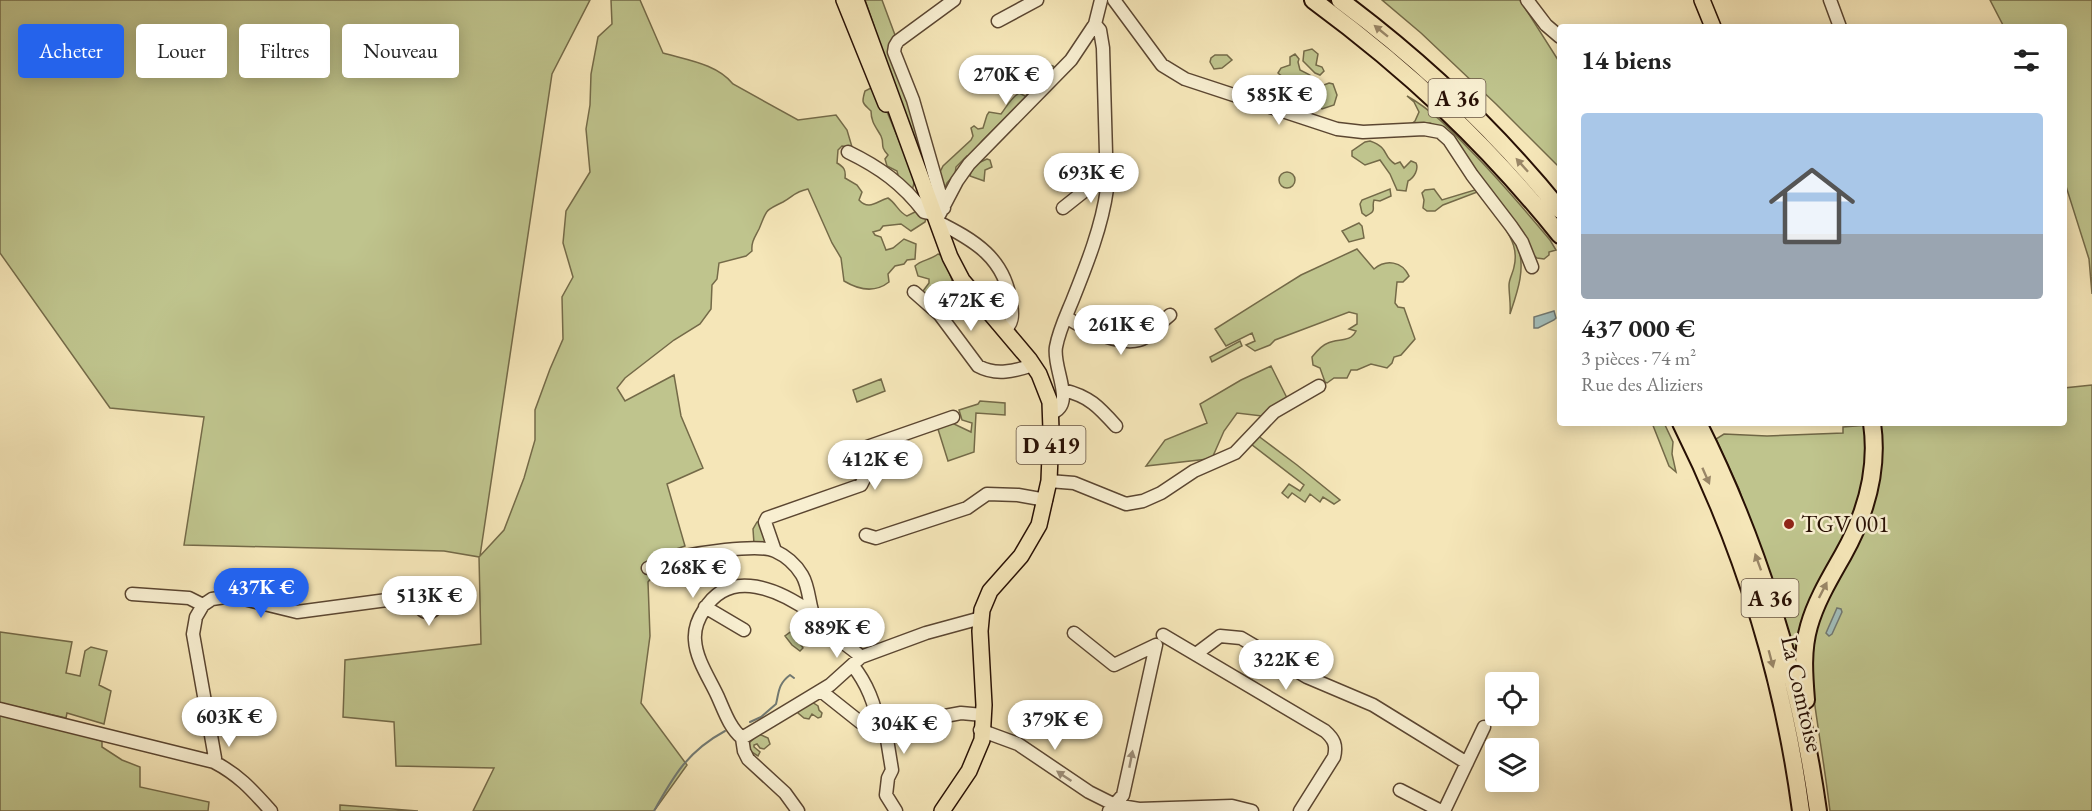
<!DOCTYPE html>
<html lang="fr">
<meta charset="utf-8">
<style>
:root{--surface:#fff;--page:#f6f6f6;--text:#222;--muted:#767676;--line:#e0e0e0;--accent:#2563eb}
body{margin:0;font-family:"EB Garamond",serif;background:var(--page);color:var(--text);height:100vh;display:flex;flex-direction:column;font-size:22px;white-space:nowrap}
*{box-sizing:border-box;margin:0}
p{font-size:20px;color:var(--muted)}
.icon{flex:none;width:33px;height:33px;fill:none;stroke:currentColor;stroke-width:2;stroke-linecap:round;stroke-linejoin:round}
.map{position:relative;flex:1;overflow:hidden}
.drawer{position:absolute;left:1557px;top:24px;width:510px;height:402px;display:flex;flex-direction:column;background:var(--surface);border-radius:6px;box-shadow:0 3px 15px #0003}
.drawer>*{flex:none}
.banner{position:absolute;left:18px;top:24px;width:570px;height:54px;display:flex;gap:12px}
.tools{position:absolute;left:1485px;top:672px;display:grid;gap:12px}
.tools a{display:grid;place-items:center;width:54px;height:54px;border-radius:6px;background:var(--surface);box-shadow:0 3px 15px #0003;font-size:30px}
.price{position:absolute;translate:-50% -51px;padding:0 14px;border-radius:21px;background:#fff;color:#222;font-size:20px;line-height:39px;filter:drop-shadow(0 2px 3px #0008)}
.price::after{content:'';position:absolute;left:50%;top:36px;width:18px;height:14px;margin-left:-9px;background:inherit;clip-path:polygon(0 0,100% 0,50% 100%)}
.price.selected{background:var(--accent);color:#fff}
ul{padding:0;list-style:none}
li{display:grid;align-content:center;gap:12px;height:318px;padding:0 24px}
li+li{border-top:2px solid var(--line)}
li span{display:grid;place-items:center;height:186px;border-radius:6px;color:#555}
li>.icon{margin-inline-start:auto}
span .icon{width:108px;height:108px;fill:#fffc;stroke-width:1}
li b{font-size:26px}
h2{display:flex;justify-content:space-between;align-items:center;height:72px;padding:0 24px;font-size:26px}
.pill{padding:0 21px;border-radius:6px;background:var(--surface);box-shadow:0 3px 15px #0003;font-size:21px;line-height:54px}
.pill.selected{background:var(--accent);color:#fff}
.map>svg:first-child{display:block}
</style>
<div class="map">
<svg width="2092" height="811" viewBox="0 0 2092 811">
<rect width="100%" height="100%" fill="#f5e6b8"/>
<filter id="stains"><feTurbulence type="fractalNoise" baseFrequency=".00333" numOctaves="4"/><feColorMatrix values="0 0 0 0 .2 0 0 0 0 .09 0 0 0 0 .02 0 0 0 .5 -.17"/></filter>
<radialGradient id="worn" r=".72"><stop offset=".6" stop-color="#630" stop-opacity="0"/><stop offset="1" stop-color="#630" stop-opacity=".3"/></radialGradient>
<path fill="#bfc48d" stroke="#746a48" stroke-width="1.5" d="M 0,0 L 590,0 L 552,74 L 480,556 L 504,530 L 524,478 L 535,440 L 535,410 L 550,369 L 563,339 L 562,297 L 573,277 L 563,243 L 566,211 L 590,172 L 586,129 L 590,105 L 591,74 L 598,37 L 612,24 L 611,0 L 640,0 L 663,53 C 687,60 717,64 733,84 L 798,120 L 836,115 L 847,130 L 852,147 L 842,146 L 838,150 L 837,163 C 844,167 846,170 845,178 L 857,185 L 862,192 L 859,200 C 869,211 877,201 888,198 C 896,203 899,213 907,216 L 917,211 L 926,218 L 925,222 L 911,231 L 901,224 L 883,226 L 880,230 L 873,232 L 875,235 L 881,237 L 886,250 L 893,248 L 904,239 L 916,244 L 915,259 L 907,260 L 904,264 L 895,266 L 888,274 L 889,282 C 875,293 859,290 844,281 L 841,258 L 832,243 L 808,189 C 794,192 794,196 783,202 C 764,211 767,210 759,229 C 755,237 751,242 752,251 L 746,256 L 719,263 L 717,279 L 712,285 L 711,309 L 700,324 L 674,340 L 625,378 L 617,388 L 625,401 L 674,375 L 681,416 L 703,468 L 667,484 L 685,546 L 670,551 L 670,555 L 648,582 L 650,636 L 641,703 L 687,765 L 654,811 L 473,811 L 494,768 L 396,766 L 394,722 L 343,717 L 345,660 L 481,644 L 479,557 L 444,551 L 184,545 L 204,417 L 110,408 L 0,253 Z
M 865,0 L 882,0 L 895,35 L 890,47 L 935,182 L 935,199 L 871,29 L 874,26 Z
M 1382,0 L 1520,0 L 1560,63 L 1560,168 L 1496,104 L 1421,33 Z
M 1990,0 L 2092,0 L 2092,294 L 2089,259 L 2064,180 L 2064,27 L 2004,27 Z
M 1312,49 L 1318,54 L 1316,65 L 1322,67 L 1324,71 L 1320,75 L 1315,73 L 1303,61 L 1304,51 Z
M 1295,54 L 1299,59 L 1298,62 L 1300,70 L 1310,75 L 1313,79 L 1311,81 L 1307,82 L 1299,77 L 1298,82 L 1294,85 C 1292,84 1280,75 1278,73 L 1281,68 L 1290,65 L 1290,57 Z
M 1215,55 L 1227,55 L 1232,60 L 1222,68 L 1214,69 L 1210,62 L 1211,58 Z
M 1049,65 L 1053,66 L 1056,69 L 1030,96 L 1019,89 L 1019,86 C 1037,80 1034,70 1049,65 Z
M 1329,83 L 1333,84 L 1337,95 L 1334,105 L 1322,109 L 1317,105 L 1319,97 L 1318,92 L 1324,85 Z
M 873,87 L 880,95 L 915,179 L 912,191 L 900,183 L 897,171 L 887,166 L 885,159 L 888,155 C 879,145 885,145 881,136 C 876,127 871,122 871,111 C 863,103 861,104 865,91 Z
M 1019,93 L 1027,97 L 982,141 L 971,155 L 967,156 L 956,167 L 955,174 L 947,183 L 943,192 L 938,176 L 943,166 L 971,140 L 973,136 L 971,128 L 974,126 L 978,129 L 983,128 L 987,115 L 989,112 L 1001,114 C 1007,106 1011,98 1019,93 Z
M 1407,96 C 1432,110 1450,129 1470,150 C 1499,179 1524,209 1550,240 L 1556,250 L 1549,252 L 1549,255 L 1544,259 L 1537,258 L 1532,254 L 1438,126 L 1430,123 L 1410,125 L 1415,121 L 1419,112 L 1414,102 Z
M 1370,141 C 1390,148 1382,156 1395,164 L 1400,162 L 1404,168 L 1411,161 L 1416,163 C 1419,169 1414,178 1408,181 L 1406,191 L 1397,190 L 1390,174 L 1380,160 L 1365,165 L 1352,156 L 1352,151 L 1365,142 Z
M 987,159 L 990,160 L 992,167 L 985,170 L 984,181 L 970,176 C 972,165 977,163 987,159 Z
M1279 180a8 8 0 1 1 16 0a8 8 0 1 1-16 0Z
M 1390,189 L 1391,196 L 1380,201 L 1374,200 C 1371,209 1378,210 1366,216 L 1362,213 L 1360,204 L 1362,200 Z
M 1434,189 L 1442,200 L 1478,189 L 1480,191 L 1443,205 L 1435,211 L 1427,211 L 1423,208 L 1424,200 L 1422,193 L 1425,190 Z
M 1359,223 L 1362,226 L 1364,238 L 1349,242 L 1342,231 Z
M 1504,226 C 1509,232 1515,239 1518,247 C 1526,269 1517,293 1510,314 C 1511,304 1509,295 1509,285 C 1509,279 1513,273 1514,267 C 1518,251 1512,239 1504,226 Z
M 1357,249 L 1374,269 C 1386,259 1402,261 1409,276 L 1403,282 L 1397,282 L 1395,303 L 1398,307 L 1404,308 L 1415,339 L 1401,355 L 1394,357 L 1392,363 L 1387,368 L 1371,364 L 1357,370 L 1351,370 L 1347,378 L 1334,378 L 1327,383 L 1325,382 L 1320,368 L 1313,365 L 1312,357 C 1316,352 1322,345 1328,343 C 1338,338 1350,343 1356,331 L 1349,329 L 1357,324 L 1357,314 L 1349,312 L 1275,340 L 1270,345 L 1255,351 L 1246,345 L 1255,341 L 1252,333 L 1226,346 L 1215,329 L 1301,275 Z
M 938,254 L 943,256 L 952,280 L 951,283 L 943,289 L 938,285 L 930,296 L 923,294 L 923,291 L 929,283 L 929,279 L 918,276 L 915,266 C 921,260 931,260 938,254 Z
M 1240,341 L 1242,346 L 1212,362 L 1210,357 Z
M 1271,366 L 1287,398 L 1262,416 L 1237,413 L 1224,431 L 1213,456 L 1208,459 L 1146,466 L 1165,440 L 1207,423 L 1200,404 L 1241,380 Z
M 881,379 L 885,391 L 857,402 L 853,390 Z
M 2092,385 L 2092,811 L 1830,811 C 1824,760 1814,709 1809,658 L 1795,653 L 1739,489 L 1716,439 L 1724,434 L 1767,436 L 1843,433 L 1843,427 L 1894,423 L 2064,423 L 2064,388 Z
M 980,401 L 1005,403 L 1005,415 L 976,413 L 974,452 L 948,461 L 937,426 L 950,422 L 971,432 L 972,423 L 962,420 L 959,410 L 978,404 Z
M 1652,423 L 1664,423 L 1673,442 L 1672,454 L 1676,472 L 1669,466 Z
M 1257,435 L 1297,465 L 1340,500 L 1334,504 L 1323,497 L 1320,502 L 1310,494 L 1305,502 L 1292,493 L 1288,498 L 1282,493 L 1289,484 L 1300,491 L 1304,485 L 1251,444 Z
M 760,521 L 767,542 L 754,544 L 753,529 L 757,522 Z
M 808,619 L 812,624 L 810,627 L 811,630 L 796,637 L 803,648 L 800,651 L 792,645 L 785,636 Z
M 0,632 L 72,642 L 66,673 L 80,676 L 85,651 L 91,647 L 107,651 L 99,685 L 111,691 L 104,724 L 67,713 L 66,718 L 0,703 Z
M 812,702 L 818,706 L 819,710 L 822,713 L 821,717 L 818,718 L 812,714 L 809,719 L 804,718 L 798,713 L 799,710 Z
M 0,714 C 34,724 68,731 102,741 L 102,747 L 122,760 L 140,767 L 140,787 L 209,802 L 208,811 L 0,811 Z
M 759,734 L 768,738 L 770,744 L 764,749 L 760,748 L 757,744 L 754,745 L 754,747 L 760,752 L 758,756 L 750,751 L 749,743 Z
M 340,805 L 418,811 L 340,811 Z"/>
<path fill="#a2bdba" stroke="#717871" stroke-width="1.5" d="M 1554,311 L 1556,318 L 1554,320 L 1538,328 L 1534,328 L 1534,317 Z
M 1837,608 L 1841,609 L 1842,612 L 1832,634 L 1829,636 L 1826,633 Z"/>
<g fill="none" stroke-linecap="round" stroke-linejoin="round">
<path stroke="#717871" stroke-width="2" d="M 750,722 L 761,717 L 776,704 C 779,692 778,684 790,675 L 794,678
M 654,811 C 674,775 688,751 725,731"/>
<defs>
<path id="minor" d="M 1114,0 L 1162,65 L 1185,79 L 1337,129 L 1363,132 L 1424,129 L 1440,132 L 1449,140 L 1472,175 L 1511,226 L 1522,242 L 1532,267
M 1527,0 L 1546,25 L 1560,37
M 1830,0 L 1840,27
M 998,21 L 1037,0
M 848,152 C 879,167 903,184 924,212 L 933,214
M 944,208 L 913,100 L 894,52 L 895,46 L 898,41 L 954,0
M 1063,208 L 1107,173
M 914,292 L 940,315 L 978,366 C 996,376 1015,371 1033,365
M 1066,317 C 1084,329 1126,350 1146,337 C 1154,331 1162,321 1170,315
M 1004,330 C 1013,324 1013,315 1011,305 C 1006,258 974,240 936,221 L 957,181 L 969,164 L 1071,60 L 1095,24 L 1101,0
M 1063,390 C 1089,396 1099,407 1116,426
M 1051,413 C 1077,405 1052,368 1056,347 C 1059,330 1067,314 1073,299 C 1087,264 1102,226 1107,189 L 1103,48 L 1100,30 L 1095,24
M 1049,481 L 1074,483 L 1126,504 L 1143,501 L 1161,493 L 1194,471 L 1235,453 L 1274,412 L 1319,386
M 866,535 L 876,538 L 882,536 L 967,508 L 987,494 L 1018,495 L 1046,500
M 775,551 L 765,522 L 767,518 L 861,485 L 865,477 L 862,453 L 867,447 L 953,417
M 648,568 C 657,565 665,560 674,558 C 694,554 757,543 775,551 C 786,556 796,565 802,575 C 810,588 809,609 815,618 C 827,635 847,643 861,657
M419 603a9 9 0 1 1 18 0a9 9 0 1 1-18 0Z
M 132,594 L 189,598 L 203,605
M 705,607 L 744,630
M 1074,633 L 1114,665 L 1156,645
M 1163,635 L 1325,731 C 1334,739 1337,745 1334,757 L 1300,811
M 1196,654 L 1220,636 L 1241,638 L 1307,677 L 1373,705 L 1467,763
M 853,666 C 866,682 876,705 878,726
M 821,691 L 860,722 L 871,726 L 885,727 L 961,713 L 983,715
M 0,709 L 214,762 C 239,775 252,790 271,811
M 885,727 L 892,770 L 888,778 L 886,795 L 896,811
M 980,730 L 1018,744 L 1089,792 L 1115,805 L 1139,809 L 1232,806 L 1252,811
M 742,738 L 830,685 L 861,657 L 926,633 L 981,618
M 742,738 C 729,727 724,710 717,695 C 709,678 696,659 695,640 C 694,628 698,619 704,610 C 730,566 781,591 812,613
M 742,738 L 744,751 L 748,759 L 785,793 L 798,811
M 214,762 L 215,758 L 193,634 L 196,617 L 203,605 L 212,599 L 232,596 L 297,612 L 387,600 L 420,606
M 1400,790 L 1441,811
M 1109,811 L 1123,795 L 1156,645
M 1444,811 L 1484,727"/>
<path id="major" d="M 844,0 L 886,104
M 856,0 L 950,257 L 962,280 L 1029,359 L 1039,374 L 1050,402 L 1051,430 L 1049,481 L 1039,525 L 1021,556 L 990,591 L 982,610 L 980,631 L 984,705 L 982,740 L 969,771 L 942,811
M 1702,0 L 1713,27"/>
<path id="highway" d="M 1313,0 C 1408,70 1486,143 1560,235
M 1340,0 C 1422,61 1496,131 1560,210
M 1681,423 C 1742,545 1783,675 1801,811
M 1698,423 C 1759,545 1799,676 1818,811
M 1806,700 C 1804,675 1802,650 1809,626 C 1816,601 1830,578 1843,555 C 1866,514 1879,471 1872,423"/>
</defs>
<use href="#minor" stroke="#5b4631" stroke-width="15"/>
<use href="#major" stroke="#281004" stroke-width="18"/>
<use href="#highway" stroke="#281004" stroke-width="20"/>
<use href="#minor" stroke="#f8efd1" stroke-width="12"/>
<use href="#major" stroke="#f5e6b8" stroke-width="15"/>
<use href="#highway" stroke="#f5e6b8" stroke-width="16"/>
</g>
<defs><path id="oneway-solid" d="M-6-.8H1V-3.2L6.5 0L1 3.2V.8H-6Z" transform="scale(1.5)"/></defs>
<g fill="#998667">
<use href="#oneway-solid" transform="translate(1381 31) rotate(-141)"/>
<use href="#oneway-solid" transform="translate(1522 165) rotate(-132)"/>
<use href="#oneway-solid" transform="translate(1706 476) rotate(66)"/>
<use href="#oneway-solid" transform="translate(1758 562) rotate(-110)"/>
<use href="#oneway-solid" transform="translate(1823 590) rotate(-63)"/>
<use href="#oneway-solid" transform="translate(1771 659) rotate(75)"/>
</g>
<g fill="#9a8b75">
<use href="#oneway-solid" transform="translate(1131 759) rotate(-79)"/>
<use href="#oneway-solid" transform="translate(1064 776) rotate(-146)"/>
</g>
<circle fill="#8f2418" stroke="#f8efd1" stroke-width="2" cx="1789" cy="524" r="6"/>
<g text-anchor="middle" stroke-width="5" stroke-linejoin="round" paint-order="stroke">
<g fill="#f8efd1" stroke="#665342" stroke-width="1.5">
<rect x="1428.5" y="79" width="57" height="38" rx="4.5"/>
<rect x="1016.5" y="426" width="69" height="38" rx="4.5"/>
<rect x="1741.5" y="579" width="57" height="38" rx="4.5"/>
</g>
<g font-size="22" font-weight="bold" fill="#281004">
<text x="1457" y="106">A 36</text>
<text x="1051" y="453">D 419</text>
<text x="1770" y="606">A 36</text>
</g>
<g font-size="24" fill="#281004" stroke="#f8efd1" text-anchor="start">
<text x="1801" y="532">TGV 001</text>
</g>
<g font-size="24" fill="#281004" stroke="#f8efd1">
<text transform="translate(1802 694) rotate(77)" y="8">La Comtoise</text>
</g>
</g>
<rect width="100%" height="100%" filter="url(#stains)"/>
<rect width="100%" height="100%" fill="url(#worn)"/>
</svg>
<div class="tools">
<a><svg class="icon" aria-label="locate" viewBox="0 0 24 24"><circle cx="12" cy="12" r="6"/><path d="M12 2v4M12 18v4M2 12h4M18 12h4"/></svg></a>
<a><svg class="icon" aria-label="layers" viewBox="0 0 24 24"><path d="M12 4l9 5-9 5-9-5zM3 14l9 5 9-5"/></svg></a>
</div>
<b class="price" style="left:1006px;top:106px">270K €</b>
<b class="price" style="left:1279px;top:126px">585K €</b>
<b class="price" style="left:1091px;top:204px">693K €</b>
<b class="price" style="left:971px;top:332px">472K €</b>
<b class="price" style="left:1121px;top:356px">261K €</b>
<b class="price" style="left:875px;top:491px">412K €</b>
<b class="price" style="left:693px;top:599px">268K €</b>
<b class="price selected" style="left:261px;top:619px">437K €</b>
<b class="price" style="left:429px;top:627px">513K €</b>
<b class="price" style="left:837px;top:659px">889K €</b>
<b class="price" style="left:1286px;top:691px">322K €</b>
<b class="price" style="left:229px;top:748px">603K €</b>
<b class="price" style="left:1055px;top:751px">379K €</b>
<b class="price" style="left:904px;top:755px">304K €</b>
<div class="banner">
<a class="pill selected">Acheter</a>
<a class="pill">Louer</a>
<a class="pill">Filtres</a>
<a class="pill">Nouveau</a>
</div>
<section class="drawer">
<h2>14 biens<svg class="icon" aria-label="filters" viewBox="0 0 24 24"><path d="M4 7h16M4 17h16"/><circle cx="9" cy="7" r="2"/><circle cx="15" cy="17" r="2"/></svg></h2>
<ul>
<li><span style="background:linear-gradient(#a9c7e8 65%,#9aa5b1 0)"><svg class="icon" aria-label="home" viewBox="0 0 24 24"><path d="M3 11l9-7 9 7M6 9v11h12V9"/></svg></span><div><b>437 000 €</b><p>3 pièces · 74 m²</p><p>Rue des Aliziers</p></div></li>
</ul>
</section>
</div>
